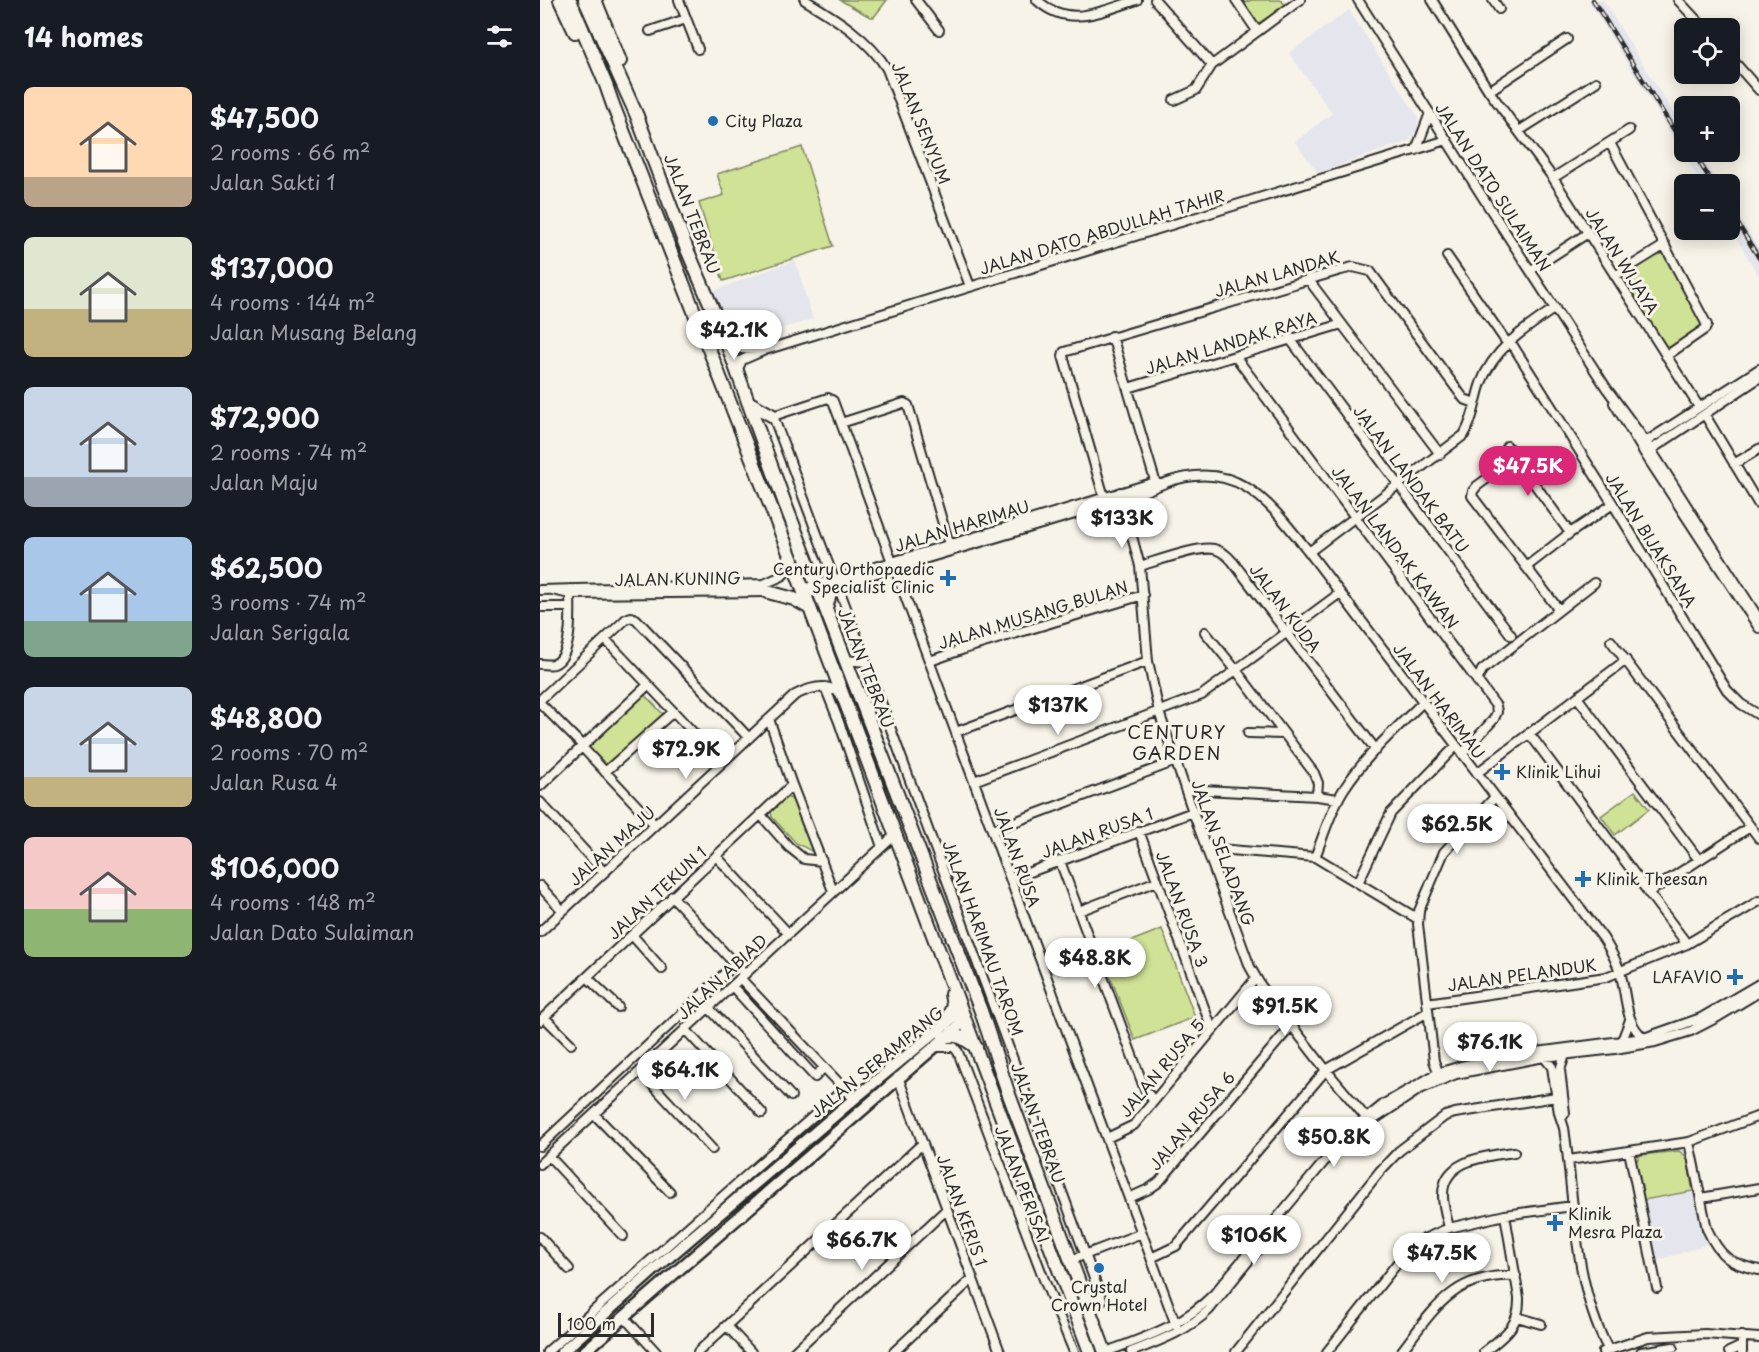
<!DOCTYPE html>
<meta charset="utf-8">
<style>
:root{--surface:#171b24;--page:#242831;--text:#f1f3f6;--muted:#9ea1a6;--accent:#db2777}
body{margin:0;font-family:"Playpen Sans",sans-serif;background:var(--page);color:var(--text);height:100vh;display:flex;flex-direction:column;font-size:22px;white-space:nowrap}
*{box-sizing:border-box;margin:0}
p{font-size:20px;color:var(--muted)}
.icon{flex:none;width:33px;height:33px;fill:none;stroke:currentColor;stroke-width:2;stroke-linecap:round;stroke-linejoin:round}
.map{position:relative;flex:1;overflow:hidden}
.panel{display:flex;flex-direction:column;background:var(--surface);width:540px}
.panel>*{flex:none}
.tools{position:absolute;left:1134px;top:18px;display:grid;gap:12px}
.tools a{display:grid;place-items:center;width:66px;height:66px;border-radius:9px;background:var(--surface);box-shadow:0 3px 15px #0003;font-size:30px}
.scale{position:absolute;left:18px;bottom:15px;width:96px;box-sizing:border-box;padding-left:6px;border:3px solid #2b2b2b;border-top:0;font-size:16px;line-height:21px;white-space:nowrap;color:#2b2b2b;-webkit-text-stroke:4px #f7f3e8;paint-order:stroke}
.price{position:absolute;translate:-50% -51px;padding:0 14px;border-radius:21px;background:#fff;color:#222;font-size:20px;line-height:39px;filter:drop-shadow(0 2px 3px #0008)}
.price::after{content:'';position:absolute;left:50%;top:36px;width:18px;height:14px;margin-left:-9px;background:inherit;clip-path:polygon(0 0,100% 0,50% 100%)}
.price.current{background:var(--accent);color:#fff}
ul{padding:0;list-style:none}
li{display:flex;align-items:center;gap:18px;height:150px;padding:0 24px}
li span{display:grid;place-items:center;flex:none;width:168px;height:120px;border-radius:9px;color:#555}
li>.icon{margin-inline-start:auto}
span .icon{width:72px;height:72px;fill:#fffc;stroke-width:1}
li b{font-size:26px}
h2{display:flex;justify-content:space-between;align-items:center;height:72px;padding:0 24px;font-size:26px}
main{display:flex;flex:1;min-height:0}
.map>svg:first-child{display:block}
</style>
<main>
<section class="panel">
<h2>14 homes<svg class="icon" aria-label="filters" viewBox="0 0 24 24"><path d="M4 7h16M4 17h16"/><circle cx="9" cy="7" r="2"/><circle cx="15" cy="17" r="2"/></svg></h2>
<ul>
<li><span style="background:linear-gradient(#ffd9b3 75%,#b9a48a 0)"><svg class="icon" aria-label="home" viewBox="0 0 24 24"><path d="M3 11l9-7 9 7M6 9v11h12V9"/></svg></span><div><b>$47,500</b><p>2 rooms · 66 m²</p><p>Jalan Sakti 1</p></div></li>
<li><span style="background:linear-gradient(#dfe7d0 60%,#c2b280 0)"><svg class="icon" aria-label="home" viewBox="0 0 24 24"><path d="M3 11l9-7 9 7M6 9v11h12V9"/></svg></span><div><b>$137,000</b><p>4 rooms · 144 m²</p><p>Jalan Musang Belang</p></div></li>
<li><span style="background:linear-gradient(#c9d6e8 75%,#9aa5b1 0)"><svg class="icon" aria-label="home" viewBox="0 0 24 24"><path d="M3 11l9-7 9 7M6 9v11h12V9"/></svg></span><div><b>$72,900</b><p>2 rooms · 74 m²</p><p>Jalan Maju</p></div></li>
<li><span style="background:linear-gradient(#a9c7e8 70%,#7fa58c 0)"><svg class="icon" aria-label="home" viewBox="0 0 24 24"><path d="M3 11l9-7 9 7M6 9v11h12V9"/></svg></span><div><b>$62,500</b><p>3 rooms · 74 m²</p><p>Jalan Serigala</p></div></li>
<li><span style="background:linear-gradient(#c9d6e8 75%,#c2b280 0)"><svg class="icon" aria-label="home" viewBox="0 0 24 24"><path d="M3 11l9-7 9 7M6 9v11h12V9"/></svg></span><div><b>$48,800</b><p>2 rooms · 70 m²</p><p>Jalan Rusa 4</p></div></li>
<li><span style="background:linear-gradient(#f6c9c9 60%,#8fb573 0)"><svg class="icon" aria-label="home" viewBox="0 0 24 24"><path d="M3 11l9-7 9 7M6 9v11h12V9"/></svg></span><div><b>$106,000</b><p>4 rooms · 148 m²</p><p>Jalan Dato Sulaiman</p></div></li>
</ul>
</section>
<div class="map">
<svg width="1219" height="1352" viewBox="0 0 1219 1352">
<rect width="100%" height="100%" fill="#f7f3e8"/>
<filter id="ink" filterUnits="userSpaceOnUse"><feTurbulence type="fractalNoise" baseFrequency=".0167" numOctaves="2"/><feDisplacementMap in="SourceGraphic" scale="12" xChannelSelector="R" yChannelSelector="G"/><feConvolveMatrix kernelMatrix="1 2 1 2 8 2 1 2 1" color-interpolation-filters="sRGB"/></filter>
<g filter="url(#ink)">
<path fill="#e5e6ed" d="M 1048,0 L 1063,0 L 1144,130 L 1144,152 L 1158,152 L 1179,184 L 1162,184 Z
M 809,10 L 878,117 L 878,130 L 868,141 L 778,173 L 755,142 L 792,113 L 749,53 Z
M 1190,202 L 1219,249 L 1219,276 L 1190,228 Z
M 255,260 L 273,319 L 194,343 L 189,339 L 173,291 Z
M 1145,1147 L 1168,1244 L 1116,1261 L 1093,1155 Z"/>
<path fill="#d0e296" stroke="#7e8660" stroke-width="1.5" d="M 300,0 L 347,0 L 334,17 L 330,17 Z
M 712,0 L 741,0 L 746,6 L 716,25 L 703,3 Z
M 262,147 L 293,246 L 183,281 L 159,203 L 184,195 L 177,174 Z
M 1123,248 L 1166,326 L 1128,351 L 1079,276 Z
M 103,693 L 123,714 L 67,767 L 47,746 Z
M 1095,791 L 1109,809 L 1075,835 L 1061,816 Z
M 247,797 L 253,800 L 273,852 L 256,843 L 232,817 L 231,812 Z
M 622,929 L 655,1017 L 595,1040 L 561,953 Z
M 1139,1151 L 1147,1157 L 1153,1191 L 1104,1200 L 1096,1162 L 1100,1155 Z"/>
<g fill="none" stroke-linecap="round" stroke-linejoin="round">
<defs>
<path id="minor" d="M 139,0 L 158,49
M 265,0 C 295,18 329,39 347,69 L 430,286
M 376,0 L 399,30
M 497,0 C 528,29 562,11 597,0
M 615,0 L 672,65
M 696,0 L 717,31
M 818,0 L 949,207 L 1067,389 L 1106,442 L 1219,619
M 892,0 L 949,91 L 1013,178 L 1159,407
M 953,0 L 959,9
M 1138,0 L 1164,28
M 110,31 L 146,19
M 1190,57 L 1219,90
M 949,91 L 1027,39
M 634,100 L 656,90 L 672,65 L 760,0
M 979,131 L 1056,82
M 1070,143 L 1167,325 L 1165,329 L 1126,356
M 876,150 L 890,113
M 1013,178 L 1089,130
M 907,256 L 967,343
M 991,270 L 1048,233
M 1075,276 L 1125,245
M 768,279 L 900,454
M 572,336 L 616,484
M 750,339 L 971,635
M 970,341 L 1073,504 L 1187,690 L 1201,704 L 1219,715
M 188,345 L 202,349 L 220,350
M 695,356 L 956,706 L 957,712 L 954,719 L 922,754
M 197,371 L 202,360 L 225,350 L 907,140
M 588,388 L 802,324
M 1074,403 L 1105,454 L 1219,628
M 1165,415 L 1219,505
M 301,423 L 364,403 L 368,405 L 409,544
M 1104,443 L 1219,369
M 967,446 L 1030,533
M 1109,451 L 1219,378
M 975,458 L 937,486 L 933,491 L 932,496 L 1019,610
M 1194,464 L 1219,449
M 580,492 L 600,566 L 608,661 L 619,712 L 653,812 L 710,967 L 721,986 L 786,1070 L 828,1120
M 564,497 L 523,356 L 524,352 L 801,270 L 813,267 L 830,271 L 924,399 L 935,403
M 769,552 L 924,435 C 934,419 935,400 941,383 C 954,348 986,328 1015,308
M 600,566 C 617,561 657,546 674,549 C 682,551 688,556 693,562 L 836,750
M 986,567 L 1030,533 L 1073,504
M 355,569 L 636,1325
M 294,579 L 233,416 L 288,398 L 293,401 L 352,562
M 298,586 L 562,1300
M 263,589 L 612,483 L 623,484
M 0,590 L 224,584 L 242,576 L 253,563
M 12,590 L 30,594 L 230,592
M 263,595 L 582,500 C 596,495 610,489 625,483 C 697,457 729,502 769,552 L 1063,938 C 1070,949 1076,960 1080,972 C 1087,994 1084,1023 1104,1038
M 0,607 L 29,607
M 665,632 L 696,670 L 774,773 L 778,783 L 777,796
M 65,639 L 182,763
M 1071,641 L 1219,838
M 305,660 L 326,662
M 390,661 L 424,649 L 603,595
M 0,664 C 4,664 10,665 14,664 C 34,656 30,607 30,589
M 937,681 L 942,670 L 1054,583
M 285,687 L 299,722 L 342,847
M 1037,697 L 1159,860
M 0,700 L 86,619 L 91,617 L 96,619 L 209,738
M 0,703 L 43,746
M 229,719 L 252,785 L 293,891
M 416,732 L 608,661
M 708,733 L 744,734
M 989,733 L 1147,944
M 42,747 L 115,825
M 65,772 L 133,712
M 937,773 L 1086,660
M 434,781 L 662,695 L 800,593
M 0,786 L 108,685
M 645,789 L 777,796 L 798,799
M 0,802 L 63,871
M 220,814 L 249,847 L 264,859 L 282,861
M 453,830 L 636,761
M 599,831 L 672,1029
M 666,848 L 775,857 L 878,919
M 176,856 L 248,933
M 775,857 C 784,835 791,809 804,789 C 825,756 856,729 883,702
M 520,861 L 605,1090 L 614,1101
M 471,879 L 653,812
M 818,883 L 851,813 L 916,746
M 0,886 L 22,910
M 1108,893 L 1210,827
M 132,896 L 204,974
M 539,911 L 617,881
M 0,932 L 255,695 C 269,688 288,682 301,694
M 92,935 L 122,969
M 47,977 L 78,1007
M 200,978 L 314,1099
M 192,986 L 275,1077 L 284,1067
M 887,1003 L 1066,977 L 1147,944 L 1219,901
M 168,1007 L 251,1096
M 4,1017 L 31,1044
M 0,1021 L 252,785
M 145,1029 L 222,1113
M 1079,1042 L 1083,1038 L 1090,1020
M 396,1047 L 414,1047 L 418,1052 L 505,1282 L 534,1352
M 1004,1057 L 1012,1067 L 1019,1113 L 1024,1128 C 1035,1202 1033,1282 1068,1349
M 100,1071 L 172,1149
M 358,1077 L 460,1352
M 900,1077 L 894,1061 L 878,924 L 879,911 L 904,852 L 955,797
M 54,1114 L 130,1192
M 1022,1117 L 1025,1113 L 1020,1070 L 1025,1055
M 815,1132 L 880,1089 L 916,1074 L 1004,1057 L 1075,1049 L 1115,1042 L 1151,1031 L 1176,1018 L 1219,992
M 567,1138 L 594,1125 L 716,978
M 1149,1142 L 1167,1229 C 1180,1257 1190,1264 1219,1270
M 0,1146 L 195,964
M 1089,1151 L 1117,1288
M 9,1156 L 83,1236
M 1029,1160 L 1149,1142 L 1219,1116
M 0,1164 L 356,834
M 589,1198 L 609,1189 L 619,1182 L 752,1025
M 1161,1198 L 1219,1188
M 909,1228 C 907,1218 903,1207 903,1196 C 902,1159 947,1156 974,1152
M 0,1237 L 29,1269
M 611,1258 L 636,1246 L 786,1070 L 888,1012
M 531,1260 L 602,1233
M 84,1317 L 116,1352
M 977,1317 L 1001,1324
M 187,1326 L 211,1352
M 7,1352 L 304,1089
M 158,1352 L 383,1143
M 254,1352 L 407,1209
M 354,1352 L 433,1278
M 566,1352 C 606,1337 644,1325 674,1294 L 808,1133 L 844,1104 L 898,1073 L 921,1066 L 974,1055 L 1104,1038 L 1161,1018 L 1219,984
M 591,1352 C 619,1341 647,1331 669,1310 L 734,1229
M 696,1352 L 840,1171 L 859,1151 L 905,1116 L 915,1113 L 1016,1097
M 787,1352 L 863,1256 L 884,1239 L 909,1228 L 965,1215 L 1033,1206
M 861,1352 C 894,1309 914,1273 976,1276
M 944,1352 C 964,1336 980,1326 979,1298 L 965,1215
M 1063,1352 L 1108,1337 L 1165,1334 L 1219,1338
M 1101,1352 L 1133,1347
M 1189,1352 L 1202,1346
M 1202,1352 L 1202,1336"/>
<path id="major" d="M 22,1352 L 115,1269 L 314,1099 L 415,1016 L 424,1016 L 421,1024 L 44,1352"/>
<path id="highway" d="M 20,0 L 35,32
M 30,0 L 66,85 L 73,105 L 253,563 L 550,1352
M 45,0 L 97,116 L 146,247 L 185,338 L 244,501 L 441,1011 L 468,1092 L 565,1352
M 55,0 L 80,61
M 208,402 L 233,416
M 228,592 L 254,599 L 270,608
M 286,608 L 292,587
M 405,1024 L 413,1006 L 411,994
M 404,1037 C 418,1033 425,1039 436,1047"/>
</defs>
<use href="#minor" stroke="#2b2b2b" stroke-width="12"/>
<use href="#major" stroke="#2b2b2b" stroke-width="15"/>
<use href="#highway" stroke="#2b2b2b" stroke-width="16"/>
<use href="#minor" stroke="#f7f3e8" stroke-width="8"/>
<use href="#major" stroke="#f7f3e8" stroke-width="10"/>
<use href="#highway" stroke="#f7f3e8" stroke-width="12"/>
<defs>
<path id="rail" d="M 1053,0 L 1144,146
M 1153,152 L 1173,184
M 1190,211 L 1219,258"/>
</defs>
<use href="#rail" stroke="#2b2b2b" stroke-width="4.5"/>
<use href="#rail" stroke="#f7f3e8" stroke-width="2" stroke-dasharray="7" stroke-linecap="butt"/>
</g>
</g>
<g fill="#1f6fb2" stroke="#f7f3e8" stroke-width="2">
<circle cx="173" cy="121" r="6"/>
<path d="M405 569h6v6h6v6h-6v6h-6v-6h-6v-6h6z"/>
<path d="M959 763h6v6h6v6h-6v6h-6v-6h-6v-6h6z"/>
<path d="M1040 870h6v6h6v6h-6v6h-6v-6h-6v-6h6z"/>
<path d="M1192 968h6v6h6v6h-6v6h-6v-6h-6v-6h6z"/>
<path d="M1012 1214h6v6h6v6h-6v6h-6v-6h-6v-6h6z"/>
<circle cx="559" cy="1268" r="6"/>
</g>
<g text-anchor="middle" stroke-width="6" stroke-linejoin="round" paint-order="stroke">
<g font-size="16" fill="#2b2b2b" stroke="#f7f3e8" text-anchor="start">
<text x="185" y="127">City Plaza</text>
<text x="394" y="575" text-anchor="end">Century Orthopaedic<tspan x="394" dy="18">Specialist Clinic</tspan></text>
<text x="976" y="778">Klinik Lihui</text>
<text x="1056" y="885">Klinik Theesan</text>
<text x="1182" y="983" text-anchor="end">LAFAVIO</text>
<text x="1028" y="1220">Klinik<tspan x="1028" dy="18">Mesra Plaza</tspan></text>
<text x="559" y="1293" text-anchor="middle">Crystal<tspan x="559" dy="18">Crown Hotel</tspan></text>
</g>
<g font-size="16" fill="#2b2b2b" stroke="#f7f3e8">
<text transform="translate(381 123) rotate(68)" y="6">JALAN SENYUM</text>
<text transform="translate(953 187) rotate(57)" y="6">JALAN DATO SULAIMAN</text>
<text transform="translate(152 214) rotate(69)" y="6">JALAN TEBRAU</text>
<text transform="translate(562 232) rotate(-17)" y="6">JALAN DATO ABDULLAH TAHIR</text>
<text transform="translate(1082 261) rotate(58)" y="6">JALAN WIJAYA</text>
<text transform="translate(737 274) rotate(-16)" y="6">JALAN LANDAK</text>
<text transform="translate(691 343) rotate(-17)" y="6">JALAN LANDAK RAYA</text>
<text transform="translate(871 479) rotate(53)" y="6">JALAN LANDAK BATU</text>
<text transform="translate(422 526) rotate(-17)" y="6">JALAN HARIMAU</text>
<text transform="translate(1111 540) rotate(58)" y="6">JALAN BIJAKSANA</text>
<text transform="translate(855 547) rotate(53)" y="6">JALAN LANDAK KAWAN</text>
<text transform="translate(138 579) rotate(-1)" y="6">JALAN KUNING</text>
<text transform="translate(745 608) rotate(53)" y="6">JALAN KUDA</text>
<text transform="translate(493 615) rotate(-17)" y="6">JALAN MUSANG BULAN</text>
<text transform="translate(326 668) rotate(69)" y="6">JALAN TEBRAU</text>
<text transform="translate(899 701) rotate(53)" y="6">JALAN HARIMAU</text>
<text transform="translate(557 833) rotate(-20)" y="6">JALAN RUSA 1</text>
<text transform="translate(72 846) rotate(-42)" y="6">JALAN MAJU</text>
<text transform="translate(683 853) rotate(70)" y="6">JALAN SELADANG</text>
<text transform="translate(477 857) rotate(70)" y="6">JALAN RUSA</text>
<text transform="translate(117 893) rotate(-43)" y="6">JALAN TEKUN 1</text>
<text transform="translate(642 909) rotate(70)" y="6">JALAN RUSA 3</text>
<text transform="translate(443 938) rotate(70)" y="6">JALAN HARIMAU TAROM</text>
<text transform="translate(982 975) rotate(-8)" y="6">JALAN PELANDUK</text>
<text transform="translate(182 977) rotate(-43)" y="6">JALAN ABIAD</text>
<text transform="translate(337 1062) rotate(-39)" y="6">JALAN SERAMPANG</text>
<text transform="translate(622 1068) rotate(-50)" y="6">JALAN RUSA 5</text>
<text transform="translate(652 1121) rotate(-50)" y="6">JALAN RUSA 6</text>
<text transform="translate(498 1123) rotate(70)" y="6">JALAN TEBRAU</text>
<text transform="translate(482 1184) rotate(69)" y="6">JALAN PERISAI</text>
<text transform="translate(422 1210) rotate(70)" y="6">JALAN KERIS 1</text>
</g>
<g font-size="18" letter-spacing="1.5" fill="#2b2b2b" stroke="#f7f3e8">
<text x="637" y="739">CENTURY<tspan x="637" dy="21">GARDEN</tspan></text>
</g>
</g>
</svg>
<div class="tools">
<a><svg class="icon" aria-label="locate" viewBox="0 0 24 24"><circle cx="12" cy="12" r="6"/><path d="M12 2v4M12 18v4M2 12h4M18 12h4"/></svg></a>
<a>+</a>
<a>−</a>
</div>
<div class="scale">100 m</div>
<b class="price" style="left:194px;top:361px">$42.1K</b>
<b class="price current" style="left:988px;top:497px">$47.5K</b>
<b class="price" style="left:582px;top:549px">$133K</b>
<b class="price" style="left:518px;top:736px">$137K</b>
<b class="price" style="left:146px;top:780px">$72.9K</b>
<b class="price" style="left:917px;top:855px">$62.5K</b>
<b class="price" style="left:555px;top:989px">$48.8K</b>
<b class="price" style="left:745px;top:1037px">$91.5K</b>
<b class="price" style="left:950px;top:1073px">$76.1K</b>
<b class="price" style="left:145px;top:1101px">$64.1K</b>
<b class="price" style="left:794px;top:1168px">$50.8K</b>
<b class="price" style="left:714px;top:1266px">$106K</b>
<b class="price" style="left:322px;top:1271px">$66.7K</b>
<b class="price" style="left:902px;top:1284px">$47.5K</b>
</div>
</main>
